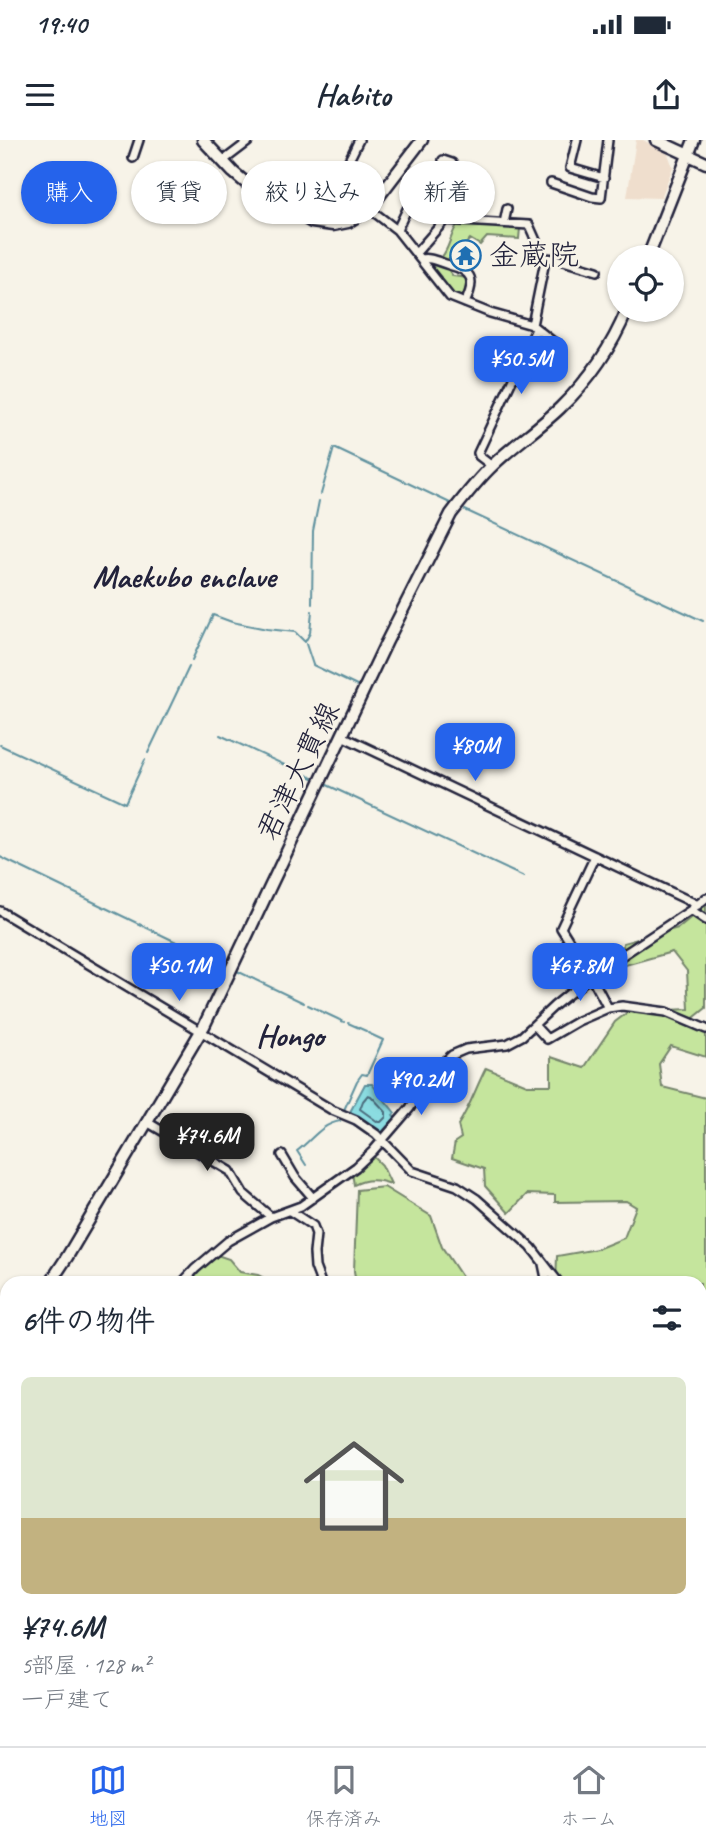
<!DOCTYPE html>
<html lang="ja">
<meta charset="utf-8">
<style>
:root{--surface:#fff;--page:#f6f6f7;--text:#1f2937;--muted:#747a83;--line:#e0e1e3;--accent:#2563eb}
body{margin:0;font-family:Caveat,"Klee One",sans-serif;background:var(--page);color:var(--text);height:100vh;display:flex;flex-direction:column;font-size:26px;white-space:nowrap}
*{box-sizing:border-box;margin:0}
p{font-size:23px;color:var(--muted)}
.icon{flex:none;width:38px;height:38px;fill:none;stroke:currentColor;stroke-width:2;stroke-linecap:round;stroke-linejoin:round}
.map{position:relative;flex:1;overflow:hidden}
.panel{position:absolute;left:0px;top:1136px;width:707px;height:471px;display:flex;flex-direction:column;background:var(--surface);border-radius:21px 21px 0 0;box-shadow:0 2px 5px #0004}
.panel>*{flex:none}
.hud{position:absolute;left:21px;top:21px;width:665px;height:63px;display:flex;gap:14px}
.buttons{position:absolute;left:607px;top:105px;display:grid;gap:14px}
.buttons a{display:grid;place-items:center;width:77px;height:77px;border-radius:50%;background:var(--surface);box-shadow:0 2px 5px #0004;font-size:35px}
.price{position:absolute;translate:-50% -60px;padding:0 16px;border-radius:14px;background:var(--accent);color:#fff;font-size:23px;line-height:46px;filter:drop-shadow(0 2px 4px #0008)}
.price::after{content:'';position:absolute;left:50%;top:42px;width:21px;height:16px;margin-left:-10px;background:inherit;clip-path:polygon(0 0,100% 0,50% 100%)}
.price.active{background:#222;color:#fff}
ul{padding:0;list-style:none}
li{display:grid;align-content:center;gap:14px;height:371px;padding:0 21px}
li span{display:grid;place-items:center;height:217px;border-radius:10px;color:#555}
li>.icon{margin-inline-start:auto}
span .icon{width:126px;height:126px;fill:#fffc;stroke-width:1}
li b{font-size:30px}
h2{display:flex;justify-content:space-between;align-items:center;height:84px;padding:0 21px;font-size:30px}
.chip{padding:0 24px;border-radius:32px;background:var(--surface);box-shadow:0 2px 5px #0004;font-size:24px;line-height:63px}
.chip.active{background:var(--accent);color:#fff}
.status{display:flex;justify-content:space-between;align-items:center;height:49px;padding:0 35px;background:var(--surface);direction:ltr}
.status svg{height:19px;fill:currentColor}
header{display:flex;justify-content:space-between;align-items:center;height:91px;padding:0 21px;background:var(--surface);font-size:32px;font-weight:600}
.tab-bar{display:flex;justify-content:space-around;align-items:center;height:98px;border-top:2px solid var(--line);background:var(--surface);font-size:19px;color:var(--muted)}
.tab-bar a{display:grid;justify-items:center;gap:4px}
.tab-bar .active{color:var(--accent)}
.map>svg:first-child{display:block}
</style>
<div class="status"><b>19:40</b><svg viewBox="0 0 49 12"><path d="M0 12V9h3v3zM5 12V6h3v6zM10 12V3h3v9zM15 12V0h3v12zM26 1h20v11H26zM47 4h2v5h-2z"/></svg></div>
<header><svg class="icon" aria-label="menu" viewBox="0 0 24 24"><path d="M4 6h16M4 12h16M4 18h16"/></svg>Habito<svg class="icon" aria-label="share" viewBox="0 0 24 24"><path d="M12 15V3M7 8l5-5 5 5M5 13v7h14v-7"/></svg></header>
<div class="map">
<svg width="706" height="1606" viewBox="0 0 706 1606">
<rect width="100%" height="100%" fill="#f7f3e8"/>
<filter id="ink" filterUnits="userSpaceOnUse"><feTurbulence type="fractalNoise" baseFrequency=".0143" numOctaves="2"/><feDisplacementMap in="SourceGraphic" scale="14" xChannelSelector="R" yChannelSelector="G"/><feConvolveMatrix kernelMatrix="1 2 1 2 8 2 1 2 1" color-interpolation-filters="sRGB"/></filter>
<g filter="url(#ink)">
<path fill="#efdecd" d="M 636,0 L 643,0 L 668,14 L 673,27 L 661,58 L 627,57 Z"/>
<path fill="#c5e59d" stroke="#74846c" stroke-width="2" d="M 458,84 L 520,88 L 519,99 L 487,97 L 480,105 L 470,99 L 458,113 L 445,122 L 441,118 C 450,108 450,94 458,84 Z
M 424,121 L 446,127 L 453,136 L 468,138 C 469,147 469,153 462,159 L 451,154 Z
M 706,765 L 706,868 L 690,881 L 706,893 L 706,917 L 671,906 L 659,924 L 662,947 L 706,958 L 706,1243 L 700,1237 L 700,1143 L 619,1143 L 612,1141 L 608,1143 L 556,1143 L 557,1116 L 597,1109 L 624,1098 L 636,1067 L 626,1061 L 555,1062 L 555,1055 L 527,1054 L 509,1073 L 485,1046 L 484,1029 L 452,1018 L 455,1002 L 461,998 L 458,985 C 470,967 476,947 486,928 L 527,945 L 551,945 L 551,917 L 584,928 L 615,882 L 628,872 L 689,869 L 687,831 L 672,812 L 622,826 L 623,803 L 678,788 Z
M 371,1016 L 374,1017 L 382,1025 L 391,1044 C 378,1039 366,1038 354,1045 L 352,1033 Z
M 384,1047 L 431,1076 L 442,1107 L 466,1143 L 356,1143 L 354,1131 L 357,1050 Z
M 214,1114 L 229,1119 L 240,1132 L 258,1135 L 273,1143 L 190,1143 Z
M 700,1263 L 706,1272 L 706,1606 L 313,1606 L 313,1600 L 700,1600 Z"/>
<path fill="#8bdce1" stroke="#61929f" stroke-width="2" d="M 365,944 L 372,944 L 395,973 L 393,975 L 395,978 L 382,992 L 350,972 Z"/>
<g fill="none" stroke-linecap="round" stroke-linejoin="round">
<path stroke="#4c6c7d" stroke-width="2" d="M 368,955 L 371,956 L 386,972 L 386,977 L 381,982 L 378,982 L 360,969 L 363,961 Z"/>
<path stroke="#61929f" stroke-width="2" d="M 321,354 L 334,308 L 450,363
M 465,370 L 703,481
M 312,464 L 313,391 L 319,361
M 306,504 L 313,525 L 361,548
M 192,520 L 213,475 L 232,482 L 267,489 L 295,492 L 305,502 L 310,493 L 312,471
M 220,595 L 315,639
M 0,605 L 125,663 L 145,620
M 148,613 L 189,527
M 325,644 L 524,737
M 0,717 L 226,826
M 237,831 L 304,863
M 308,865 L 344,882
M 348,883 L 366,891
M 344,970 L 357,941 L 362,934 L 367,935 L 383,900 L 368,893
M 306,1025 L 297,1011 C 313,999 320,985 340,981
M 2,1452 L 7,1460
M 101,1600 L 105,1606"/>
<path stroke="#8bdce1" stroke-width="10" d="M 0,1449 L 2,1452"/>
<defs>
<path id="street" d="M 577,0 L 570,28 L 604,38
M 133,18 L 139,0
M 443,20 L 452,23 L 453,25 L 432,68 L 445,80
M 223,21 L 248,2
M 337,37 L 362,63 L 397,90 L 450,157 L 490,173 L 532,185 L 556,204
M 551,43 L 592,57 L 601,58 L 608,0
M 301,77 L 331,39 C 345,34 352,13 359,0
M 504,83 L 507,69
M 397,90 L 409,65
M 416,113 L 445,80 L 529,85 L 545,121 L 532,185
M 545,118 L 556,119 L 597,131
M 420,119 C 432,117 438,122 449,125 C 473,131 476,140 465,163
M 492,326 L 479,316 L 478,313 L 536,189
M 342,596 L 698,765
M 595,716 L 561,788 L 591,836 L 608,868
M 691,770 L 706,780
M 0,771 L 332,970 L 356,980 L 376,994 L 412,1031 L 457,1046 L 477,1059 L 531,1107 L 559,1143
M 534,885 L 547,899 L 578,881 L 608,868 L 622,866 L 666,872 L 706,889
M 147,982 L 230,1031 L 243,1053 L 271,1077
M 282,1015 L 295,1037 L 313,1058
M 290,1071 L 313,1086 L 316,1094 L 314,1113 L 315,1127 L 321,1143
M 543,1124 L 547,1143
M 182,1143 L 195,1129 L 228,1101 L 271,1077 L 301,1066 L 356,1027 L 373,1011 L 410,968 L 429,936 L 452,915 L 466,909 L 507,904 L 522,896 L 554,866 L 591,836 L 691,770 L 706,758
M 0,1546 L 7,1541
M 230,1600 L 238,1606
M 292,1600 L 297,1606"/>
<path id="secondary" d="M 203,0 L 233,32 L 246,43 L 312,82 L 333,85 L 348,82 L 370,68 L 422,0
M 656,0 L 706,23
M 648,117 L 694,0
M 50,1143 L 67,1117 L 204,886 L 386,503 L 451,374 C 464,357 478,339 494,324 C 515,304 539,288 560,268 C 589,240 612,207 627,170
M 0,1174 L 7,1182
M 0,1197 L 7,1190"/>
</defs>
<use href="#street" stroke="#22223b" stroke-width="12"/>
<use href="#secondary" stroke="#22223b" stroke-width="15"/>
<use href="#street" stroke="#f7f3e8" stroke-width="7"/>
<use href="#secondary" stroke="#f7f3e8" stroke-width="10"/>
</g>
</g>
<defs>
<symbol id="temple-ring" viewBox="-11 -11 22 22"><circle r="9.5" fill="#f7f3e8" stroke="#1f6fb2" stroke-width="1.5"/><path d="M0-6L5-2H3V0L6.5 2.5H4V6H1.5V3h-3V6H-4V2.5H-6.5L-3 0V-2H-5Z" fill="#1f6fb2"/></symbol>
</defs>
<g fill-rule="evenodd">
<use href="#temple-ring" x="448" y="98" width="35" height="35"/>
</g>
<g text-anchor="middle" stroke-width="5" stroke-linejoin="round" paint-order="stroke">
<g font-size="30" fill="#22223b" stroke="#f7f3e8" text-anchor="start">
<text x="489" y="125">金蔵院</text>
</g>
<g font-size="30" fill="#22223b" stroke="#f7f3e8">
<text transform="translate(298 631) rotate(-64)" y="10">君津大貫線</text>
</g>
<g font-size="32" font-weight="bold" fill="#22223b" stroke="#f7f3e8">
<text x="184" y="447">Maekubo enclave</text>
<text x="290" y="906">Hongo</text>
</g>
</g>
</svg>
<div class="buttons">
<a><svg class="icon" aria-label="locate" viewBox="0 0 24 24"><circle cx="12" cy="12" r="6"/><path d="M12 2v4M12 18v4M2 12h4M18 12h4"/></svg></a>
</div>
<b class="price" style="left:521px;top:256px">¥50.5M</b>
<b class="price" style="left:475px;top:643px">¥80M</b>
<b class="price" style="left:179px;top:863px">¥50.1M</b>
<b class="price" style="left:580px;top:863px">¥67.8M</b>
<b class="price" style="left:421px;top:977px">¥90.2M</b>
<b class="price active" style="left:207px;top:1033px">¥74.6M</b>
<div class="hud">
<a class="chip active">購入</a>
<a class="chip">賃貸</a>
<a class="chip">絞り込み</a>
<a class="chip">新着</a>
</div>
<section class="panel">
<h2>6件の物件<svg class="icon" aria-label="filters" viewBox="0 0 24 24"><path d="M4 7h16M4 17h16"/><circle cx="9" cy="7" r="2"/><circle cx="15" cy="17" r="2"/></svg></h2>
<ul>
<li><span style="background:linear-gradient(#dfe7d0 65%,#c2b280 0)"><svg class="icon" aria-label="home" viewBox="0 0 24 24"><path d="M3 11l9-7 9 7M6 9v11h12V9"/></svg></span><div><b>¥74.6M</b><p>5部屋 · 128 m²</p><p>一戸建て</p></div></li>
</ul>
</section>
</div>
<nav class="tab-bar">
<a class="active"><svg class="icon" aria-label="map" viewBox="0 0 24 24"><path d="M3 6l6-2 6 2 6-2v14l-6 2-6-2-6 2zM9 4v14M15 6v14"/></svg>地図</a>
<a><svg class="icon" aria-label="saved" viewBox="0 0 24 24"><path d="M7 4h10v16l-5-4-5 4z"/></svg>保存済み</a>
<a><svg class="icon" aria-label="home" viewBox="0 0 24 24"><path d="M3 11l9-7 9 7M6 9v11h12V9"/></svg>ホーム</a>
</nav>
